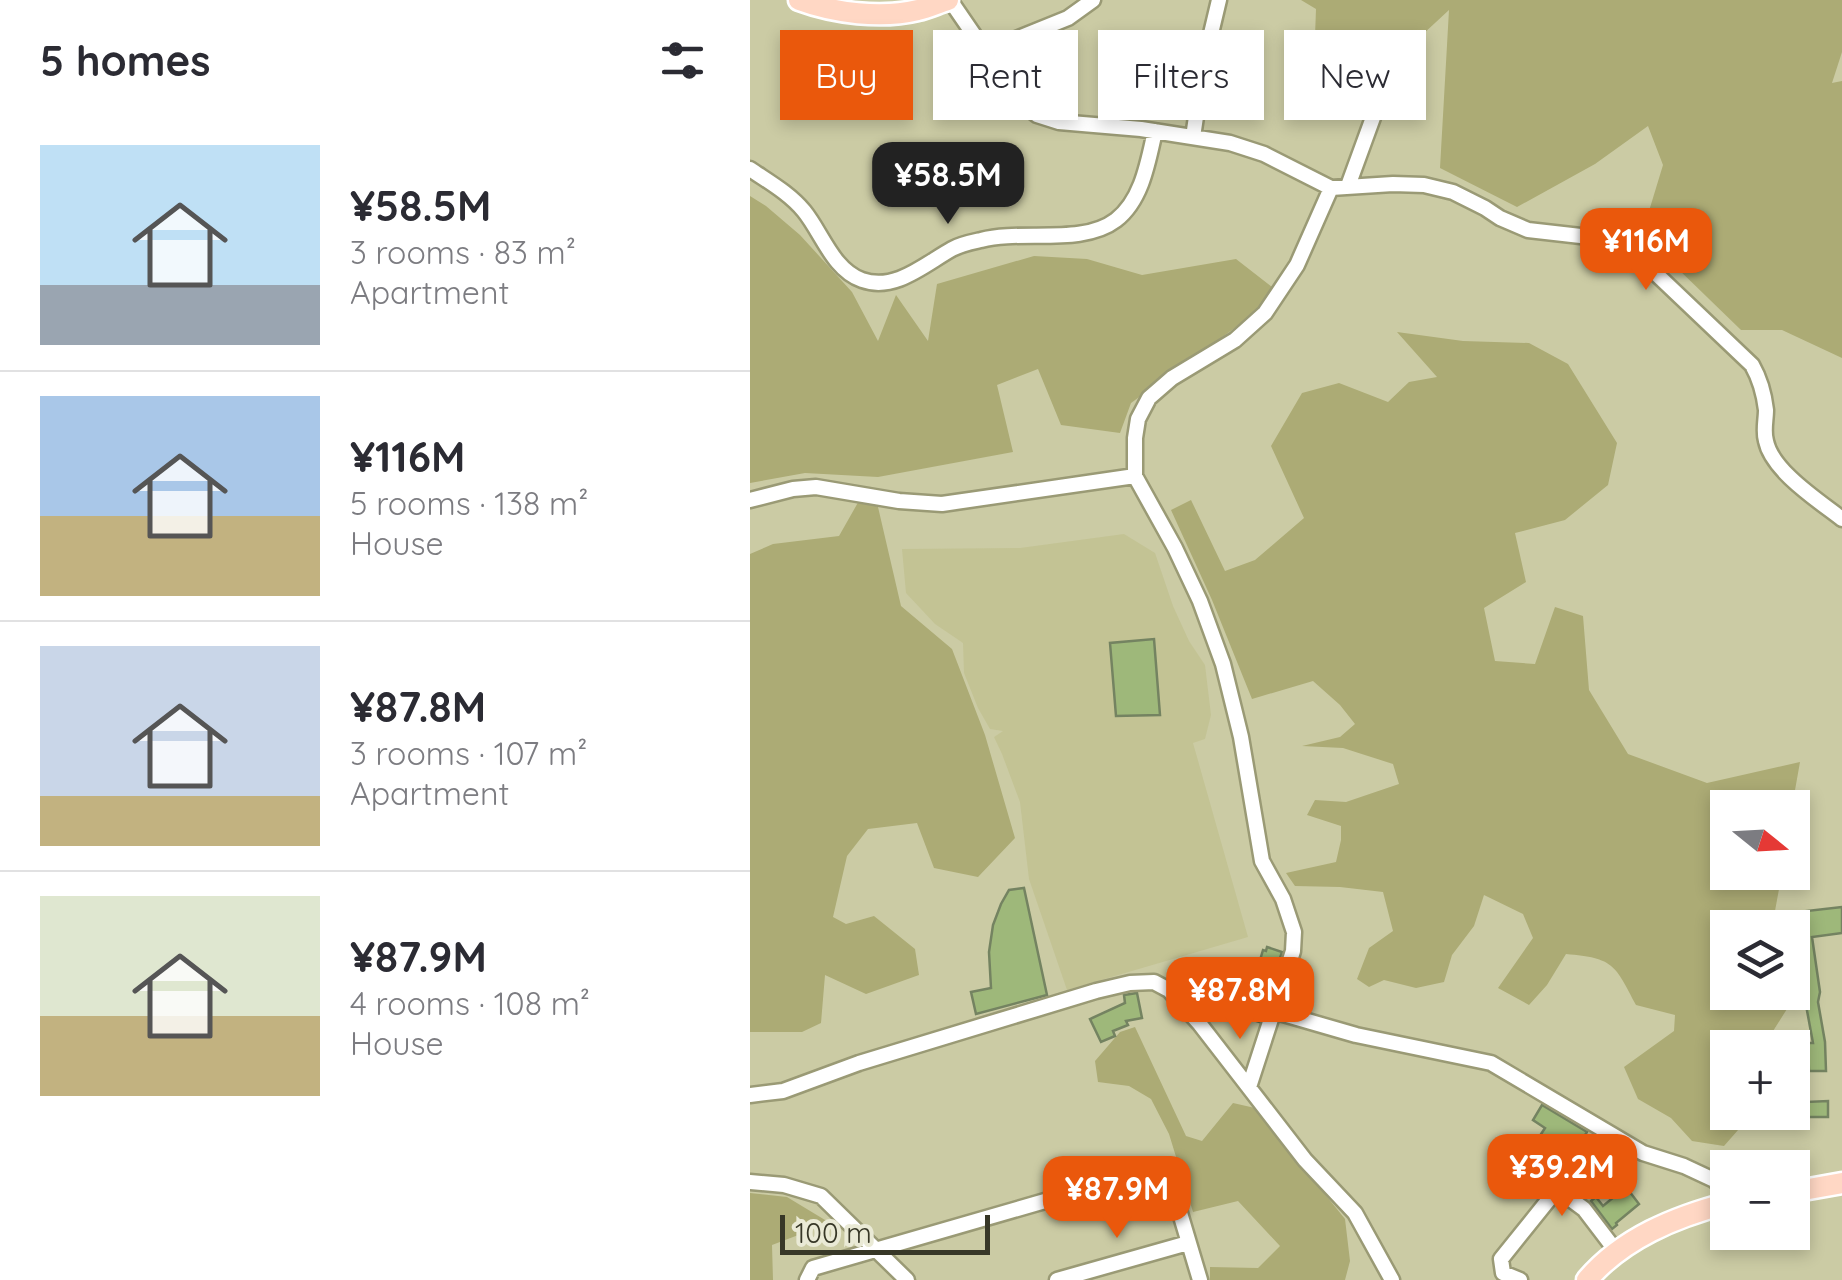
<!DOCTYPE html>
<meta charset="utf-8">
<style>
:root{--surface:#fff;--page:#f7f7f7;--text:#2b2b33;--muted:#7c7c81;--line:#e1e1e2;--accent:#ea580c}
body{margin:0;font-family:Quicksand,sans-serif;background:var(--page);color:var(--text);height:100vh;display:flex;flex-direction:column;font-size:38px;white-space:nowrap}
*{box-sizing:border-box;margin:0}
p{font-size:32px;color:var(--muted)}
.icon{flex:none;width:55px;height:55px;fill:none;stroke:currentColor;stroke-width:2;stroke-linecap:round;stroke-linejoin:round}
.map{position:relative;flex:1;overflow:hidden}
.sheet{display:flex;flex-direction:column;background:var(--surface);width:750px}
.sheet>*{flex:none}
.top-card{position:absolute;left:30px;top:30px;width:910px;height:90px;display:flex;gap:20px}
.needle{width:65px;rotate:108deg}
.fabs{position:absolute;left:960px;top:790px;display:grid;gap:20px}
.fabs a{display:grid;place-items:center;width:100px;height:100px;border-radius:0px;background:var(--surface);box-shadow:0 5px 15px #0003;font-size:50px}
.scale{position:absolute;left:30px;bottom:25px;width:210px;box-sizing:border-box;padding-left:10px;border:5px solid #373727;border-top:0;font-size:28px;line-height:35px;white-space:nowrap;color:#373727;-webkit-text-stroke:8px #eaead6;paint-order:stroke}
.price{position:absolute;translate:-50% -85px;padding:0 22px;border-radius:20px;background:var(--accent);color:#fff;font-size:32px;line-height:65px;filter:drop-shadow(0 2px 5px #0008)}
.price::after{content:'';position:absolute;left:50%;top:60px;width:30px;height:22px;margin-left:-15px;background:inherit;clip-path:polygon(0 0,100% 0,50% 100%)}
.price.selected{background:#222;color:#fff}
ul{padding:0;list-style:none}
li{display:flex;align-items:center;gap:30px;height:250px;padding:0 40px}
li+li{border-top:2px solid var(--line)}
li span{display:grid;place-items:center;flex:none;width:280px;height:200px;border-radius:0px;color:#555}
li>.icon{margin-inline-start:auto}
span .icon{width:120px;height:120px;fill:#fffc;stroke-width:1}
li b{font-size:42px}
h2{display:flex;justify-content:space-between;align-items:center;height:120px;padding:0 40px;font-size:42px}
.chip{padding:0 35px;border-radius:0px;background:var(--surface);box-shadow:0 5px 15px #0003;font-size:35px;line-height:90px}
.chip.selected{background:var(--accent);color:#fff}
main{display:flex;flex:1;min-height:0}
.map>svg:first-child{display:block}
</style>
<main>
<section class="sheet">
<h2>5 homes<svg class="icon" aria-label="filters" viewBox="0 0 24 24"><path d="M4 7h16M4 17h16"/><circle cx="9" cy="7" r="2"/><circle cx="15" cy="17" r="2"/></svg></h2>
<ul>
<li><span style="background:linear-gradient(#bfe0f5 70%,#9aa5b1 0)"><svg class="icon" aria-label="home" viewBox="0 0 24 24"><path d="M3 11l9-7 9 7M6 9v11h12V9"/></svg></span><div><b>¥58.5M</b><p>3 rooms · 83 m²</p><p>Apartment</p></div></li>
<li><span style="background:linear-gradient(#a9c7e8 60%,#c2b280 0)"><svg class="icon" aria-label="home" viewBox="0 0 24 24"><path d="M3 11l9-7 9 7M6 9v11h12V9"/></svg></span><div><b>¥116M</b><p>5 rooms · 138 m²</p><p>House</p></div></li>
<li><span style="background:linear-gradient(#c9d6e8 75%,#c2b280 0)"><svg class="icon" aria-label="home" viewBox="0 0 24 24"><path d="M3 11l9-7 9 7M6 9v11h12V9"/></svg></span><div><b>¥87.8M</b><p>3 rooms · 107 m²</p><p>Apartment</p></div></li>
<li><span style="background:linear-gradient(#dfe7d0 60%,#c2b280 0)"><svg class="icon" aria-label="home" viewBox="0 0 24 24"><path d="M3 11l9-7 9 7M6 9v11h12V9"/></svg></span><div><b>¥87.9M</b><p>4 rooms · 108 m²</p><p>House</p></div></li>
</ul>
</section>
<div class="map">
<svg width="1092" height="1280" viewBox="0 0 1092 1280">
<rect width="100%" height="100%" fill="#cbcba4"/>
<path fill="#c3c394" d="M 374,534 L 405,553 L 423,606 L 439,641 L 455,665 L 461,715 L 455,739 L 443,743 L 498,937 L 317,990 L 279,879 L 270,802 L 252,754 L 244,737 L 253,731 L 240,729 L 228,708 L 214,673 L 213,643 L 185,624 L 156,593 L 152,549 L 270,548 Z"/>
<path fill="#acab75" d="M 551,0 L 1092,0 L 1092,52 L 1082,83 L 1092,81 L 1092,358 L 1032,330 L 991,330 L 892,234 L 913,165 L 898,126 L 845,164 L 767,207 L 690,168 L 699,10 L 658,48 L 652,91 L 600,115 L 563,91 L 566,9 Z
M 0,196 L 16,206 L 50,235 L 102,292 L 128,341 L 146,295 L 178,341 L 187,284 L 284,256 L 337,259 L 392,275 L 486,259 L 526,290 L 493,322 L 381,403 L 370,433 L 311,425 L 288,369 L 247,385 L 263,452 L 128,477 L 55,473 L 0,483 Z
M 647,332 L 713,341 L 779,343 L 818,364 L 867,443 L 858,485 L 815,520 L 765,533 L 776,582 L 734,608 L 745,661 L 785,664 L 805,607 L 833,616 L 839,690 L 878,754 L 957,783 L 1050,762 L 1042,807 L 978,808 L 978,872 L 1032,873 L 1022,927 L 978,928 L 978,992 L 1035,993 L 1042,1001 L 1013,1047 L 978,1048 L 978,1112 L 1003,1113 L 974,1146 L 942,1141 L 921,1118 L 888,1099 L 874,1067 L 924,1031 L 925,1015 L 886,1005 C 865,965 864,958 816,954 L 797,985 L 779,1005 L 748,988 L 783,938 L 773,914 L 734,895 L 724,926 L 702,955 L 694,982 L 666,988 L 634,980 L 619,987 L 607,979 L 619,948 L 643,931 L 633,892 L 590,887 L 545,886 L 536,873 L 586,862 L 591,840 L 591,826 L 557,815 L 565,800 L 596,802 L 649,784 L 643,764 L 593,748 L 552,746 L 590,737 L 605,724 L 590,705 L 563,681 L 502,699 L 462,600 L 421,510 L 441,500 L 475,571 L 505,560 L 554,518 L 521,446 L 552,393 L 589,383 L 638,402 L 659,382 L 687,377 Z
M 110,499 L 128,507 L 151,606 L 202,649 L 235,735 L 265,838 L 228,877 L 184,868 L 167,823 L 118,829 L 97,856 L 83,917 L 96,924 L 124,916 L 165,949 L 169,975 L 116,994 L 75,975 L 71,1023 L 52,1032 L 0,1032 L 0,554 L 23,544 L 89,536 Z
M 385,1027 L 436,1136 L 452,1141 L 483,1103 L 505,1108 L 595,1219 L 600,1261 L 595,1280 L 460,1280 L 460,1267 L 508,1268 L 530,1246 L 488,1201 L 443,1212 L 419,1134 L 401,1099 L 379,1086 L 348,1082 L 345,1061 L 370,1032 Z
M 0,1193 L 37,1197 L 80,1223 L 22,1245 L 23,1280 L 0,1280 Z"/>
<path fill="#9eb87a" stroke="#748361" stroke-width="2.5" d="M 404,639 L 410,715 L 366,716 L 360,643 Z
M 274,888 L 297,995 L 226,1014 L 221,992 L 241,988 L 239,952 L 243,925 L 251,904 L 259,890 Z
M 1092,907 L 1092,933 L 1062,937 L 1070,992 L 1068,1002 L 1075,1042 L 1076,1071 L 1059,1071 L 1058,1043 L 1063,1043 L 1039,913 Z
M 517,947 L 532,952 L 509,1022 L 497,1018 L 499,1010 L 461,999 L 448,992 L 454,980 L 460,983 L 463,977 L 476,984 L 478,977 L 497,983 L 500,972 L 506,974 L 513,950 L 516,951 Z
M 387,993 L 392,1018 L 376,1021 L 378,1025 L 363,1031 L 365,1036 L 351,1042 L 340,1019 L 375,1003 L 374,995 Z
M 1055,1087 L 1056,1102 L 1078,1101 L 1078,1117 L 1043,1117 L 1042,1088 Z
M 792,1105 L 837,1132 L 827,1148 L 814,1139 L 799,1163 L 780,1151 L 795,1128 L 783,1120 Z
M 876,1187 L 889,1204 L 866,1223 L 867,1225 L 862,1229 L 841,1201 L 846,1197 L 853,1206 Z"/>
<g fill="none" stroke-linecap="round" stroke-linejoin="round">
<defs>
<path id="minor" d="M 200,0 L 270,102 L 287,115 L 309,122 L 391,129 L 480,143 L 514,154 L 581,188 L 643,184 L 674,185 L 703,192 L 735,208 L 750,218 L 778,230 L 857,239 L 879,248 L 1002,365 C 1010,379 1014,393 1016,410 C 1016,420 1013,431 1016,441 C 1022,471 1069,501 1092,519
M 236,51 L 318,18 L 343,0
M 443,137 L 454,63 L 469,0
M 0,169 C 19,182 39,193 54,211 C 72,233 83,270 112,280 C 145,292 175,264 202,249 C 211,244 222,242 231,240 C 272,229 332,246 366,220 C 392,200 398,162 405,131
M 598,186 L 640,71
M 0,500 L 43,489 L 66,487 L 149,501 L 192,504 L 385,476
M 523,1011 L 606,1035 L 741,1063 L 893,1153 L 934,1166 L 964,1180 L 978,1192
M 499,1087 L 543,951 L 544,932 L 533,899 L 512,861 L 491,737 L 473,664 L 450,601 L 425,548 L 385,476 L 385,438 L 388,419 L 399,398 L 422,378 L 485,340 L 515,313 L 547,265 L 581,188
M 0,1095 L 33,1091 L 109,1063 L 346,991 L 380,983 L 404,982 L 419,990 L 449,1023 L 555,1160 L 605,1213 L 642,1280
M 0,1182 L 34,1185 L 71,1196 L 157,1280
M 57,1280 L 63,1268 L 416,1166 L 450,1280
M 307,1280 L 438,1243
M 770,1280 L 753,1273 L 751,1259 L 804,1193 L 811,1192 L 834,1209 L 866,1251"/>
<path id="primary" d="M 49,0 C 84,13 131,19 168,10 C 178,8 188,3 198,0
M 1042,1192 L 1092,1183
M 837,1280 C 873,1238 925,1217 978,1203"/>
</defs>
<use href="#minor" stroke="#9a9a75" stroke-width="19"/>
<use href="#primary" stroke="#fff" stroke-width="25"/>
<use href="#minor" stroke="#fff" stroke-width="14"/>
<use href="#primary" stroke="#ffd7c4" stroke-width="20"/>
</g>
</svg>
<div class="fabs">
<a><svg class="needle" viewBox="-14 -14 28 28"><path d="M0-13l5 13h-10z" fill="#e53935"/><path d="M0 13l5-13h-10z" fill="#7c7c81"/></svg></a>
<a><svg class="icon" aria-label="layers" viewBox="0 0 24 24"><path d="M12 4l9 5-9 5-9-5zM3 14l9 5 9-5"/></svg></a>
<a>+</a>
<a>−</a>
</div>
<div class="scale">100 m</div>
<b class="price selected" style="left:198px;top:227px">¥58.5M</b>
<b class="price" style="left:896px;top:293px">¥116M</b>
<b class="price" style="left:490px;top:1042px">¥87.8M</b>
<b class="price" style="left:812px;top:1219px">¥39.2M</b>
<b class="price" style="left:367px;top:1241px">¥87.9M</b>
<div class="top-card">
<a class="chip selected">Buy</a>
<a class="chip">Rent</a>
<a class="chip">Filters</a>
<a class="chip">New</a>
</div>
</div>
</main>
